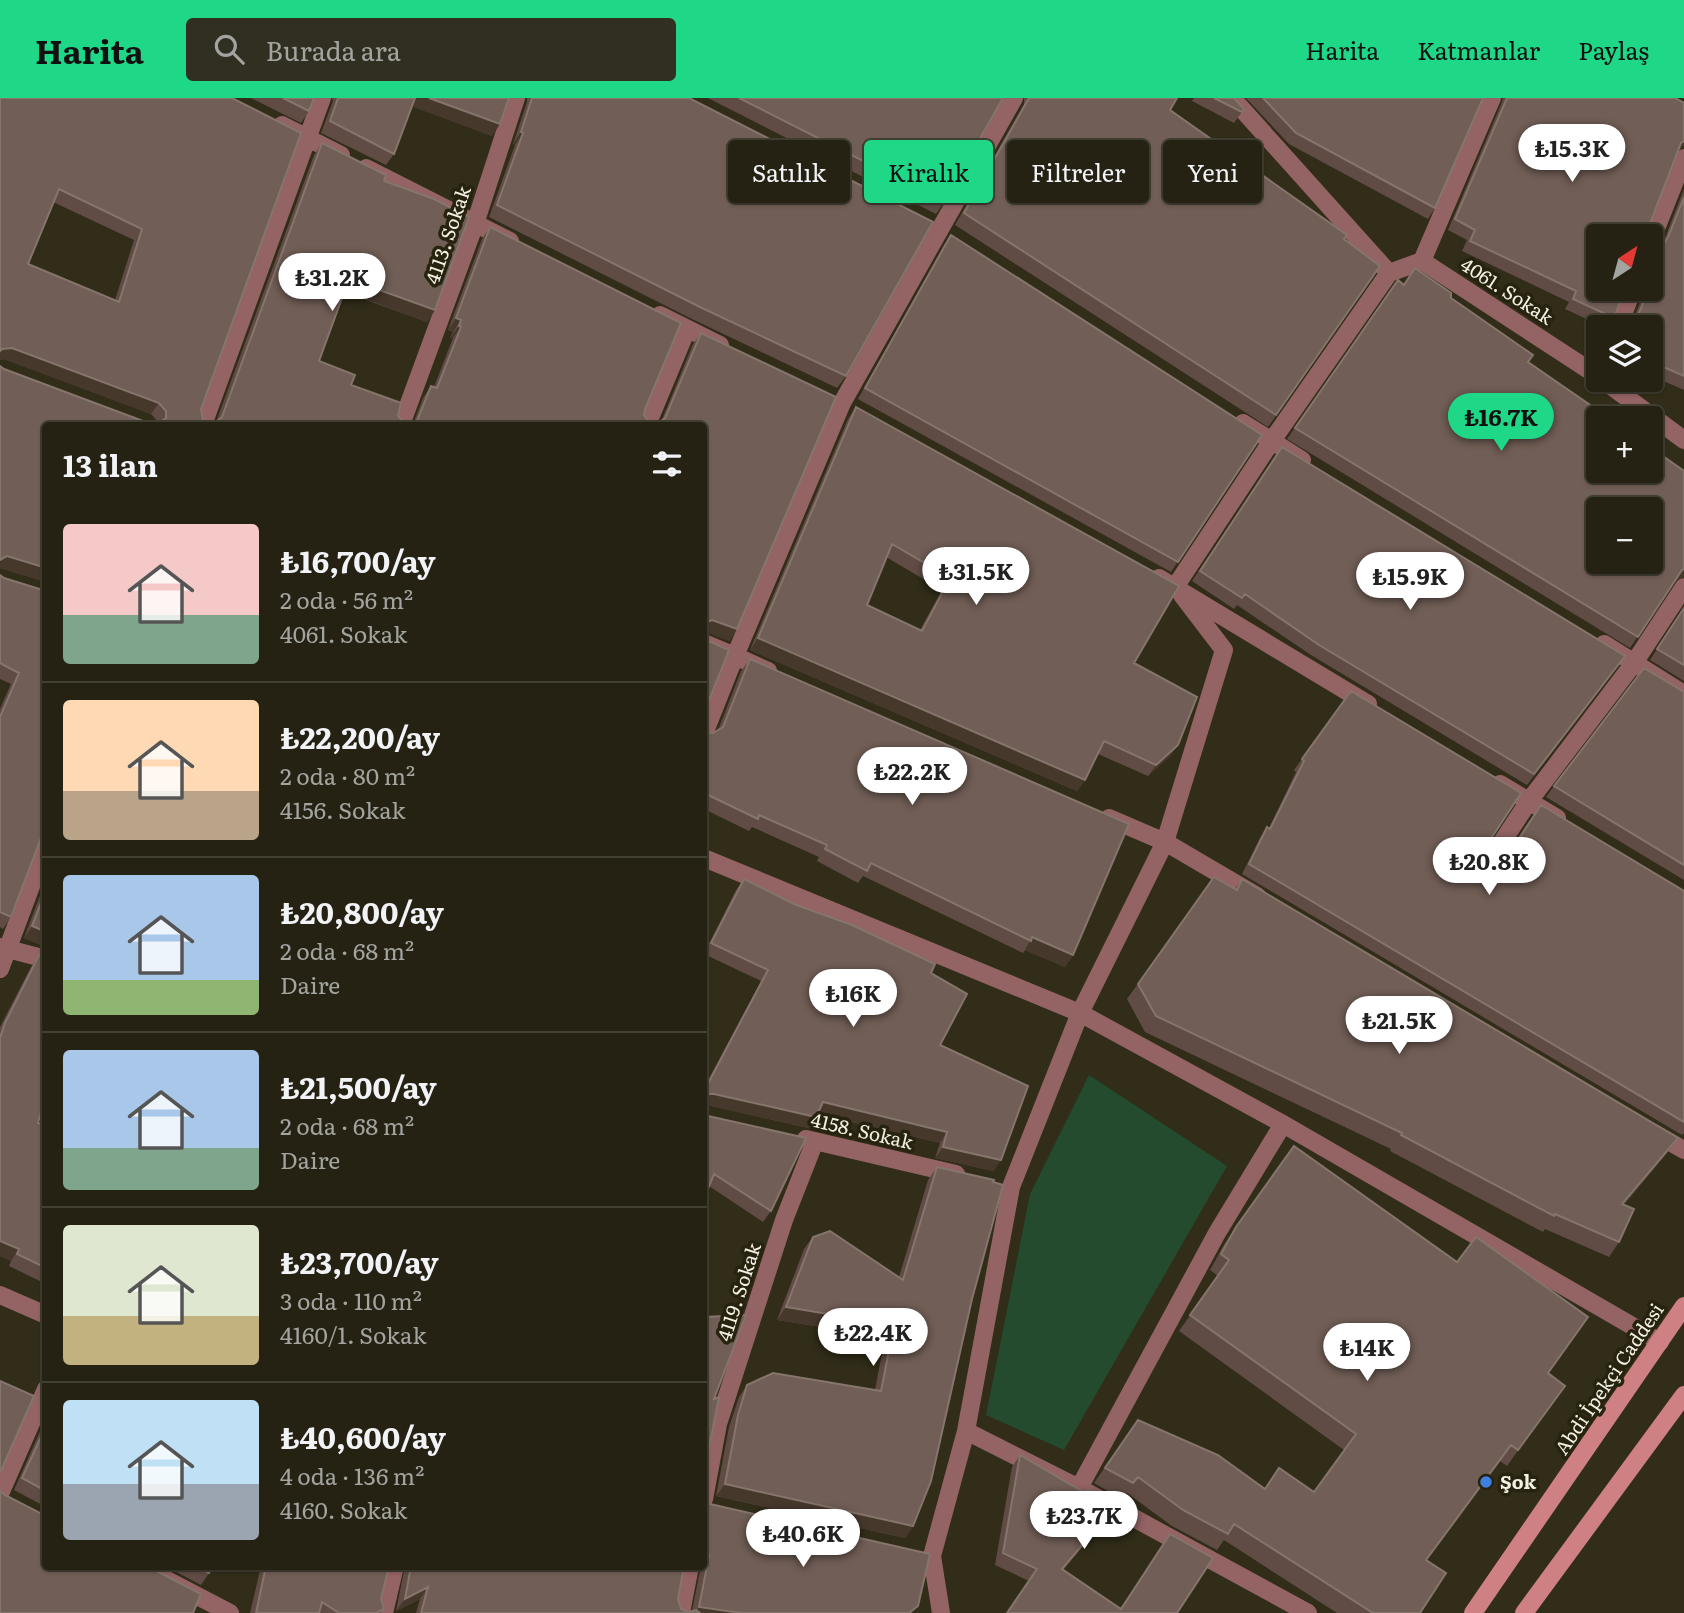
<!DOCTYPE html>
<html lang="tr">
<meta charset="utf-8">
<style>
:root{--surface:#252213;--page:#312f21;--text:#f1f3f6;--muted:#a3a4a0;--line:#423f33;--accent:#1ed888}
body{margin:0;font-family:Literata,serif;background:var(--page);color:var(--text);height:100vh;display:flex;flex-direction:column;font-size:26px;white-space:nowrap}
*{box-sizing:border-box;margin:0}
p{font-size:23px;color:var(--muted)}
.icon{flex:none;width:38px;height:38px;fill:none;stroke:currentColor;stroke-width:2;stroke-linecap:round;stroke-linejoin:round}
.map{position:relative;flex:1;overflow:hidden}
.panel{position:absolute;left:42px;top:324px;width:665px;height:1148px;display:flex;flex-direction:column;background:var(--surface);border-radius:7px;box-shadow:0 2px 5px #0004,0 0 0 2px var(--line)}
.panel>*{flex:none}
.hud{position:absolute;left:728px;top:42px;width:665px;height:63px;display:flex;gap:14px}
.needle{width:46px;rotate:36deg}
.fabs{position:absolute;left:1586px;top:126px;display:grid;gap:14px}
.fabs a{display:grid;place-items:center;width:77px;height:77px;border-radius:7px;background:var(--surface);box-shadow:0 2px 5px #0004,0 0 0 2px var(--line);font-size:35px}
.price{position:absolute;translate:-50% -60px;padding:0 16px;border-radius:24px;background:#fff;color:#222;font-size:23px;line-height:46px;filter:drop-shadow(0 2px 4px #0008)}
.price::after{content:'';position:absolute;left:50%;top:42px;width:21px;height:16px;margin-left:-10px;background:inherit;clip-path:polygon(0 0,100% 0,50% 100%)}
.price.current{background:var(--accent);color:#111}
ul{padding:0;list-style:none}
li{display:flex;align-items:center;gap:21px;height:175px;padding:0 21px}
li+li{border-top:2px solid var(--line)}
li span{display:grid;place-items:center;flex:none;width:196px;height:140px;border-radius:7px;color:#555}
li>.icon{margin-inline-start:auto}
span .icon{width:84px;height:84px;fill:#fffc;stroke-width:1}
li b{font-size:30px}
h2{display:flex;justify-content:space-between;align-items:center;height:84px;padding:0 21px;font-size:30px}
.pill{padding:0 24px;border-radius:7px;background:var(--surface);box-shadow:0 2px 5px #0004,0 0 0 2px var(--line);font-size:24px;line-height:63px}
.pill.current{background:var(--accent);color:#111}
header{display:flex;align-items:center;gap:42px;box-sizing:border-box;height:98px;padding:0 35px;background:var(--accent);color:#111}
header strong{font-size:33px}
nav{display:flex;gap:38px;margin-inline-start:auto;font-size:24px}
.search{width:490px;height:63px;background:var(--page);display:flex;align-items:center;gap:18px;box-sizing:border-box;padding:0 24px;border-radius:7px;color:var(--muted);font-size:26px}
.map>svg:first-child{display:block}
</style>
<header>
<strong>Harita</strong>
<div class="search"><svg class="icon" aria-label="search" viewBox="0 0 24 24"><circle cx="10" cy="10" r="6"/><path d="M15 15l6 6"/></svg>Burada ara</div>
<nav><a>Harita</a><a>Katmanlar</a><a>Paylaş</a></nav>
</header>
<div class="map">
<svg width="1684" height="1515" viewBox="0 0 1684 1515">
<rect width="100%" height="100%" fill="#312d19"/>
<path fill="#244b2d" d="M 1089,977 L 1227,1068 L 1064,1352 L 986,1317 L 1030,1096 Z"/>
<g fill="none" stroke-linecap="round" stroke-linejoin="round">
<path stroke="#946364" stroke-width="18" d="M 1232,0 L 1389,175
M 282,27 L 341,57
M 366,70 L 510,143
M 1650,146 L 1684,60
M 1422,163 L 1492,0
M 1389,175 L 1422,163 L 1598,278
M 660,217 L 720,247
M 1618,229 L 1633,191
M 1603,282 L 1684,342
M 1243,325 L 1302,362
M 203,327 L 322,0
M 401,327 L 475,126 L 516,0
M 647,327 L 687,231
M 1159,480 L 1368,606
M 1175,489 L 1271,344 L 1389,175
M 704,545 L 735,558 L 704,636
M 1604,546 L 1684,596
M 768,573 L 735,558 L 842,305 L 1014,0
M 1500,686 L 1557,720
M 1109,720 L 1165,744 L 1257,798
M 704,760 L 1080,915 L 1283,1026 L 1660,1244
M 1475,785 L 1529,703 L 1634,565 L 1684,489
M 0,849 L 46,861
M 0,871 L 46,748
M 1654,1035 L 1684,1052
M 806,1041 L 956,1076
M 0,1197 L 46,1217
M 966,1333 L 1079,1390 L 1308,1515
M 1079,1390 L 1217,1135 L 1283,1026
M 0,1396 L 46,1291
M 704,1401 L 718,1326 L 784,1122 L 815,1043
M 140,1468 L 230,1515
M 384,1515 L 395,1468
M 681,1515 L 690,1468
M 941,1515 L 932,1458 L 966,1333 L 1011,1089 L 1080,915 L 1165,744 L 1224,552 L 1182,497"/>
<path stroke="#ce8082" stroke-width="18" d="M 1473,1515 L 1684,1208
M 1524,1515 L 1684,1297"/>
</g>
<path fill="#614c45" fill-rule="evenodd" d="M 0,0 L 232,0 L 201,311 L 203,323 L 214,326 L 216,324 L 314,57 L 322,45 L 384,83 L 435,212 L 427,224 L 344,194 L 319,263 L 351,287 L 398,318 L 405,326 L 413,326 L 423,300 L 431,288 L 434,289 L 453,240 L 450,239 L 453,234 L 448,232 L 482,141 L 490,129 L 645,311 L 644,317 L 650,325 L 657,326 L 661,324 L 693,246 L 701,235 L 737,531 L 729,543 L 704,327 L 46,327 L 46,484 L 0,470 L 0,268 L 4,271 L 151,326 L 158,326 L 158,324 L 151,316 L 4,261 L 0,262 ZM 53,104 L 134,142 L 115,202 L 28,166 Z
M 251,0 L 314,0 L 309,13 L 301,25 Z
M 332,0 L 509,0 L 492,38 L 412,8 L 394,56 L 386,67 L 321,35 L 333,3 Z
M 527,0 L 689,0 L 846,278 L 837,290 L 692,221 L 489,119 L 515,47 L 513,46 L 527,4 Z
M 708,0 L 1003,0 L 944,104 L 936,116 Z
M 1024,0 L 1177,0 L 1170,12 L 1380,168 L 1268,329 L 955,127 L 1024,6 Z
M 1194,0 L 1234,0 L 1244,11 L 1234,25 L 1192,3 Z
M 1246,0 L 1483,0 L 1435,110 L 1428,121 L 1289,46 Z
M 1503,0 L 1675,0 L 1682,49 L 1598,138 L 1614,220 L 1608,229 L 1604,229 L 1565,211 L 1569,204 L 1462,153 L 1467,142 L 1448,132 L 1502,4 Z
M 1684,91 L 1684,292 L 1650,277 L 1650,229 L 1630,229 L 1644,195 L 1644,191 L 1650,191 L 1650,143 L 1654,146 L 1663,145 Z
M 951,137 L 1262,337 L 1171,474 L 858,301 L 944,147 Z
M 1398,182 L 1404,187 L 1451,200 L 1528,264 L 1684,373 L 1684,478 L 1676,482 L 1630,550 L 1287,341 Z
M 856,309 L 1134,565 L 1178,647 L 1170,658 L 1148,678 L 1098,656 L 1085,682 L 1077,693 L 750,552 L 848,321 ZM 886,459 L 942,492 L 920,532 L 867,507 Z
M 1282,349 L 1617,568 L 1527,687 L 1311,557 L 1237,507 L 1234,511 L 1192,483 Z
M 0,477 L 4,480 L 46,493 L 46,737 L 41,740 L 11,819 L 3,831 L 0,829 L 0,611 L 11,586 L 0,581 Z
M 1684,510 L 1684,583 L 1650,562 Z
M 750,561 L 1073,857 L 1065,869 L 1025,852 L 1023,855 L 863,778 L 858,785 L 817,763 L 819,759 L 752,729 L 749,733 L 704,711 L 704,629 L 707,634 L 713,635 L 718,632 L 741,573 Z
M 1351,593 L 1473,768 L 1472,779 L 1477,784 L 1684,793 L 1684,1035 L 1682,1037 L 1242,776 L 1260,740 L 1267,729 L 1269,730 L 1296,674 L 1294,672 Z
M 1684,594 L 1684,782 L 1546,699 L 1554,688 Z
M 1214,779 L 1235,791 L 1242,781 L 1667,1055 L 1624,1107 L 1619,1144 L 1609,1159 L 1545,1131 L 1543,1134 L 1390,1053 L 1391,1051 L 1145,934 L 1127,901 Z
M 744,781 L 931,875 L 940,947 L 1001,1062 L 993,1073 L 935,1060 L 940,1045 L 818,1016 L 808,1030 L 707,1007 L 704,1007 L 704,990 L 761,883 L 704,856 L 736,792 Z
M 46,782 L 46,849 L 24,840 Z
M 39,857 L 38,1025 L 46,1028 L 46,1186 L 9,1168 L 11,1163 L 0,1158 L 0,929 L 31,869 Z
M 704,1013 L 771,1113 L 763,1124 L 709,1088 Z
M 1294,1048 L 1548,1275 L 1565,1288 L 1507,1368 L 1500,1363 L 1427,1462 L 1420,1515 L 1337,1515 L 1224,1442 L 1217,1452 L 1172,1428 L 1127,1395 L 1122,1401 L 1094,1385 L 1138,1322 L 1264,1391 L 1314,1394 L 1344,1352 L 1179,1233 L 1218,1178 L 1210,1172 L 1225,1145 Z
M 937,1069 L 972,1201 L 913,1428 L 905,1440 L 716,1398 L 729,1329 L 739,1299 L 747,1287 L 875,1292 L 885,1239 L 777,1222 L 804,1151 L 813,1139 L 899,1179 L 928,1082 Z
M 46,1320 L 46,1409 L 14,1392 Z
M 1020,1357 L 1085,1395 L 1116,1407 L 1108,1419 L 1063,1472 L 1120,1511 L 1007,1515 L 1029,1483 L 995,1467 L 1012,1369 Z
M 704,1402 L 913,1515 L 416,1515 L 420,1501 L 396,1513 L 405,1468 L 684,1468 L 678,1501 L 681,1511 L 688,1514 L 692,1513 L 701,1468 L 704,1468 Z
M 165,1468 L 212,1468 L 209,1475 L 201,1487 Z
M 261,1468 L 389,1468 L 381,1501 L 381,1515 L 250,1515 Z"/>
<path fill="#47382c" d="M 413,0 L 429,0 L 500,26 L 492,38 L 408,7 Z
M 521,34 L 523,35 L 515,47 L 513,46 Z
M 1684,43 L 1684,49 L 1682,49 L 1673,56 Z
M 349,181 L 435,212 L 427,224 L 341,192 Z
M 456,220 L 461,222 L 453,234 L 448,232 Z
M 459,228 L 461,229 L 453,240 L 450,239 Z
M 12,250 L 159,305 L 151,316 L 4,261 L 0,262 L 0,253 L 2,251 Z
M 7,458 L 46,470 L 46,484 L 0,470 L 0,461 Z
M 1684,471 L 1684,478 L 1675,482 L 1682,472 Z
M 712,522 L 737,531 L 729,543 L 704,534 L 704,527 L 705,525 Z
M 758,540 L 1085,682 L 1077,693 L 750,552 Z
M 1178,647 L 1170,658 L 1148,678 L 1156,667 Z
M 32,828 L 46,834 L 46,849 L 24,840 Z
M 1032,839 L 1073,857 L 1065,869 L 1025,852 Z
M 708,996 L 714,996 L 816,1019 L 808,1030 L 707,1007 L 704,1007 L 704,1001 Z
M 823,1004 L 947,1034 L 940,1045 L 816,1015 Z
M 1678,1040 L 1667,1055 L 1611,1122 L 1622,1106 Z
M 943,1049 L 1001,1062 L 993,1073 L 935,1060 Z
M 0,1143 L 19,1151 L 11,1163 L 0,1158 Z
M 786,1209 L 894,1227 L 885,1239 L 777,1222 Z
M 725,1386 L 913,1428 L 905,1440 L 716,1398 Z
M 1116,1407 L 1108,1419 L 1054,1483 L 1062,1471 Z
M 428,1489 L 420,1501 L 396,1513 L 405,1501 Z
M 699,1509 L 741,1515 L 695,1515 Z"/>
<path fill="#715e56" stroke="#85756c" stroke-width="2" fill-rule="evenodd" d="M 0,0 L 232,0 L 301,35 L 201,311 L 203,323 L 214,326 L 222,319 L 322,45 L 386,77 L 384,83 L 434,101 L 469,119 L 435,212 L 349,181 L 319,263 L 355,277 L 351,287 L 401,305 L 398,318 L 405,326 L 412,326 L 417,323 L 431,288 L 437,290 L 461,229 L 459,228 L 461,222 L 456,220 L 490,129 L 681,225 L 645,311 L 644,317 L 650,325 L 657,326 L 665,320 L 701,235 L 836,299 L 737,531 L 712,522 L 705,525 L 704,527 L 704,327 L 46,327 L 46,470 L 7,458 L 0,462 L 0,268 L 4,271 L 151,326 L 158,326 L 166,320 L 166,313 L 159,305 L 12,250 L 2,251 L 0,253 ZM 59,91 L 142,131 L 119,204 L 28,166 Z
M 283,0 L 314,0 L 309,13 Z
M 338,0 L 415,0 L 394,56 L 330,23 Z
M 429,0 L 509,0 L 500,26 Z
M 532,0 L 689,0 L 933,124 L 846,278 L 700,209 L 497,107 L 523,35 L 521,34 Z
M 739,0 L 1003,0 L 944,104 Z
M 1029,0 L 1177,0 L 1170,12 L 1347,137 L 1344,141 L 1380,168 L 1276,317 L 964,115 Z
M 1214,0 L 1234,0 L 1244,11 L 1242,14 Z
M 1263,0 L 1483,0 L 1435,110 L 1296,35 Z
M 1507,0 L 1675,0 L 1684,5 L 1684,43 L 1681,45 L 1646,136 L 1647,138 L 1598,138 L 1598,191 L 1625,191 L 1614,220 L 1573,201 L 1576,193 L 1470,143 L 1475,132 L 1455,121 Z
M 1684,99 L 1684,278 L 1650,263 L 1650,229 L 1635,229 L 1632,228 L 1636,222 L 1649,191 L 1650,191 L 1652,178 L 1650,176 L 1650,143 L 1654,146 L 1664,145 L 1668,139 Z
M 951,137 L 1262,337 L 1178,464 L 865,290 Z
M 1415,170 L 1451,195 L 1451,200 L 1533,257 L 1528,264 L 1609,320 L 1598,320 L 1598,373 L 1650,373 L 1650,349 L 1684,373 L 1684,471 L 1682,472 L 1638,539 L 1295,330 L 1398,182 L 1404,187 ZM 1598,411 L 1650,411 L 1650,464 L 1598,464 Z
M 856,309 L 1179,488 L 1134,565 L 1197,599 L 1178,647 L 1156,667 L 1104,643 L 1085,682 L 758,540 ZM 892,446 L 950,480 L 922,533 L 867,507 Z
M 1282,349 L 1625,558 L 1534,676 L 1319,547 L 1245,496 L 1242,500 L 1200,473 Z
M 0,477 L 4,480 L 46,493 L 46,731 L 44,732 L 11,819 L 0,814 L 0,619 L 19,575 L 0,565 Z
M 1684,510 L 1684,567 L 1657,551 Z
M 704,539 L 704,541 L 729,552 L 704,615 Z
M 750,561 L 1129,726 L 1073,857 L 1032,839 L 1031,843 L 871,765 L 867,773 L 825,751 L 827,747 L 759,717 L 758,721 L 704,695 L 704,629 L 707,634 L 713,635 L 723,629 Z
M 1644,570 L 1684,594 L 1684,767 L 1554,688 Z
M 1351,593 L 1521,695 L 1473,768 L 1472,779 L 1477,784 L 1487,785 L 1492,781 L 1541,707 L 1684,793 L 1684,1024 L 1249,766 L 1267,729 L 1270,731 L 1304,663 L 1302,661 Z
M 1214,779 L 1237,792 L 1242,781 L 1678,1040 L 1622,1106 L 1634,1111 L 1619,1144 L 1555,1116 L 1554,1118 L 1401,1037 L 1402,1035 L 1156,918 L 1138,886 Z
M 744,781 L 794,806 L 852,827 L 935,866 L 931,875 L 967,896 L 940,947 L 1028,988 L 1001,1062 L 943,1049 L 947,1034 L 823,1004 L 816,1019 L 714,996 L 708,996 L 704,1001 L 704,993 L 768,872 L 711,845 Z
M 46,792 L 46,834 L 32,828 Z
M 39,857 L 46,858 L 46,996 L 38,1025 L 46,1028 L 46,1170 L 17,1156 L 19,1151 L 0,1143 L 0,940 L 5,925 Z
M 704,1013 L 708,1018 L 806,1040 L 771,1113 L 714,1076 L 704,1101 Z
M 1294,1048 L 1457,1164 L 1476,1139 L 1588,1219 L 1548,1275 L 1565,1288 L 1518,1352 L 1511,1347 L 1426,1462 L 1446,1475 L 1420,1515 L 1373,1515 L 1234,1426 L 1228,1436 L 1183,1412 L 1138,1379 L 1133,1385 L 1105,1370 L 1138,1322 L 1218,1357 L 1265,1391 L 1279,1370 L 1314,1394 L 1356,1336 L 1190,1217 L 1229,1162 L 1221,1156 L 1236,1129 Z
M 937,1069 L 994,1082 L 993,1084 L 1003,1087 L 972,1201 L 931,1383 L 913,1428 L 725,1386 L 738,1317 L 747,1287 L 773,1275 L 881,1293 L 894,1227 L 786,1209 L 813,1139 L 830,1133 L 903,1182 Z
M 746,1217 L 714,1301 L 719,1299 L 704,1375 L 704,1219 Z
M 0,1283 L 34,1298 L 0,1375 Z
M 46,1328 L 46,1393 L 22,1380 Z
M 1020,1357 L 1085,1395 L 1088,1391 L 1116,1407 L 1062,1471 L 1121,1511 L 1170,1436 L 1213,1460 L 1177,1515 L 1007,1515 L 1037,1471 L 1003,1455 Z
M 0,1392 L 3,1396 L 46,1418 L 46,1468 L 147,1468 L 201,1496 L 193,1515 L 0,1515 Z
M 704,1402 L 710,1406 L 930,1456 L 918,1508 L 909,1515 L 741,1515 L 699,1509 L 709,1458 L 706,1448 L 704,1447 Z
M 196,1468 L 212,1468 L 209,1475 Z
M 266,1468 L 389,1468 L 381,1501 L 384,1511 L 376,1515 L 339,1515 L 322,1504 L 319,1515 L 256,1515 Z
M 411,1468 L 684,1468 L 678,1501 L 681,1511 L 688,1514 L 696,1512 L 700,1515 L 421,1515 L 428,1489 L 405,1501 Z"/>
<circle fill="#3f7fe0" stroke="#27230f" stroke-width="2.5" cx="1486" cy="1384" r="7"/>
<g text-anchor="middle" stroke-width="7" stroke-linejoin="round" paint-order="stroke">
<g font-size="19" fill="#f3f1e4" stroke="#27230f">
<text transform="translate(448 137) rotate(-71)" y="7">4113. Sokak</text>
<text transform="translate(1507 193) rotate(33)" y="7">4061. Sokak</text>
<text transform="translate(862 1033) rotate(13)" y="7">4158. Sokak</text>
<text transform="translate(739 1194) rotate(-72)" y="7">4119. Sokak</text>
<text transform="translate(1609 1281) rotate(-56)" y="7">Abdi İpekçi Caddesi</text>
</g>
<g font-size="19" font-weight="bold" fill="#f3f1e4" stroke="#27230f" text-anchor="start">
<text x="1500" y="1391">Şok</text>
</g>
</g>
</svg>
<div class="fabs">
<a><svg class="needle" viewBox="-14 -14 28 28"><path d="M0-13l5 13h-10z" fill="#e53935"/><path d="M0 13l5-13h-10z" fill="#a3a4a0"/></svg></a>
<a><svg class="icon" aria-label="layers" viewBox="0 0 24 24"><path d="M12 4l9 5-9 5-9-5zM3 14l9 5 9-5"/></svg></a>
<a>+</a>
<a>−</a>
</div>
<b class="price" style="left:1572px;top:86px">₺15.3K</b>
<b class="price" style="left:332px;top:215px">₺31.2K</b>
<b class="price current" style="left:1501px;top:355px">₺16.7K</b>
<b class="price" style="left:976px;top:509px">₺31.5K</b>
<b class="price" style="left:1410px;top:514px">₺15.9K</b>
<b class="price" style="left:912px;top:709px">₺22.2K</b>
<b class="price" style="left:1489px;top:799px">₺20.8K</b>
<b class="price" style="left:853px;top:931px">₺16K</b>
<b class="price" style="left:1399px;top:958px">₺21.5K</b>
<b class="price" style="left:873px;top:1270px">₺22.4K</b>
<b class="price" style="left:1367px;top:1285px">₺14K</b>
<b class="price" style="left:1084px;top:1453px">₺23.7K</b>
<b class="price" style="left:803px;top:1471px">₺40.6K</b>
<div class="hud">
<a class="pill">Satılık</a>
<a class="pill current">Kiralık</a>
<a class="pill">Filtreler</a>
<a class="pill">Yeni</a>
</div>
<section class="panel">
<h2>13 ilan<svg class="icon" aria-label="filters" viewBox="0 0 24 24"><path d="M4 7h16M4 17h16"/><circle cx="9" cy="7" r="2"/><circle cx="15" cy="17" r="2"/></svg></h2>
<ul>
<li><span style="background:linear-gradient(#f6c9c9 65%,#7fa58c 0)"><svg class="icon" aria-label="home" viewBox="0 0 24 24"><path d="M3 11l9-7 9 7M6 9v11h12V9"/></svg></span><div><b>₺16,700/ay</b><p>2 oda · 56 m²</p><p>4061. Sokak</p></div></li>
<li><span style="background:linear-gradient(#ffd9b3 65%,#b9a48a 0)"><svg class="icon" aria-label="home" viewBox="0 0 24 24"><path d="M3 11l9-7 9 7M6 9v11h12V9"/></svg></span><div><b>₺22,200/ay</b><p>2 oda · 80 m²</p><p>4156. Sokak</p></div></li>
<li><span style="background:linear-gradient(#a9c7e8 75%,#8fb573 0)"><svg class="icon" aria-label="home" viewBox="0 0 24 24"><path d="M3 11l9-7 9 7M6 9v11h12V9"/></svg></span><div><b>₺20,800/ay</b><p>2 oda · 68 m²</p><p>Daire</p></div></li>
<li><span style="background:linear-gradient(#a9c7e8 70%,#7fa58c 0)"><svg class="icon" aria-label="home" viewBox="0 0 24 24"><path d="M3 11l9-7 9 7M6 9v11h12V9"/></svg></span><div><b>₺21,500/ay</b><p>2 oda · 68 m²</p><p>Daire</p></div></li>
<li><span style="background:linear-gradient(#dfe7d0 65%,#c2b280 0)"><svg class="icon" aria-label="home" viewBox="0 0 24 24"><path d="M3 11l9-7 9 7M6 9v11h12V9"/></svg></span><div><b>₺23,700/ay</b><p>3 oda · 110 m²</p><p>4160/1. Sokak</p></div></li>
<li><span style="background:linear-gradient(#bfe0f5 60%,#9aa5b1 0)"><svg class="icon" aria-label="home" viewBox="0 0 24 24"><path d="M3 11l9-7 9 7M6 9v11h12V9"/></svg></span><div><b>₺40,600/ay</b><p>4 oda · 136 m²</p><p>4160. Sokak</p></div></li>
</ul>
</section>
</div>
